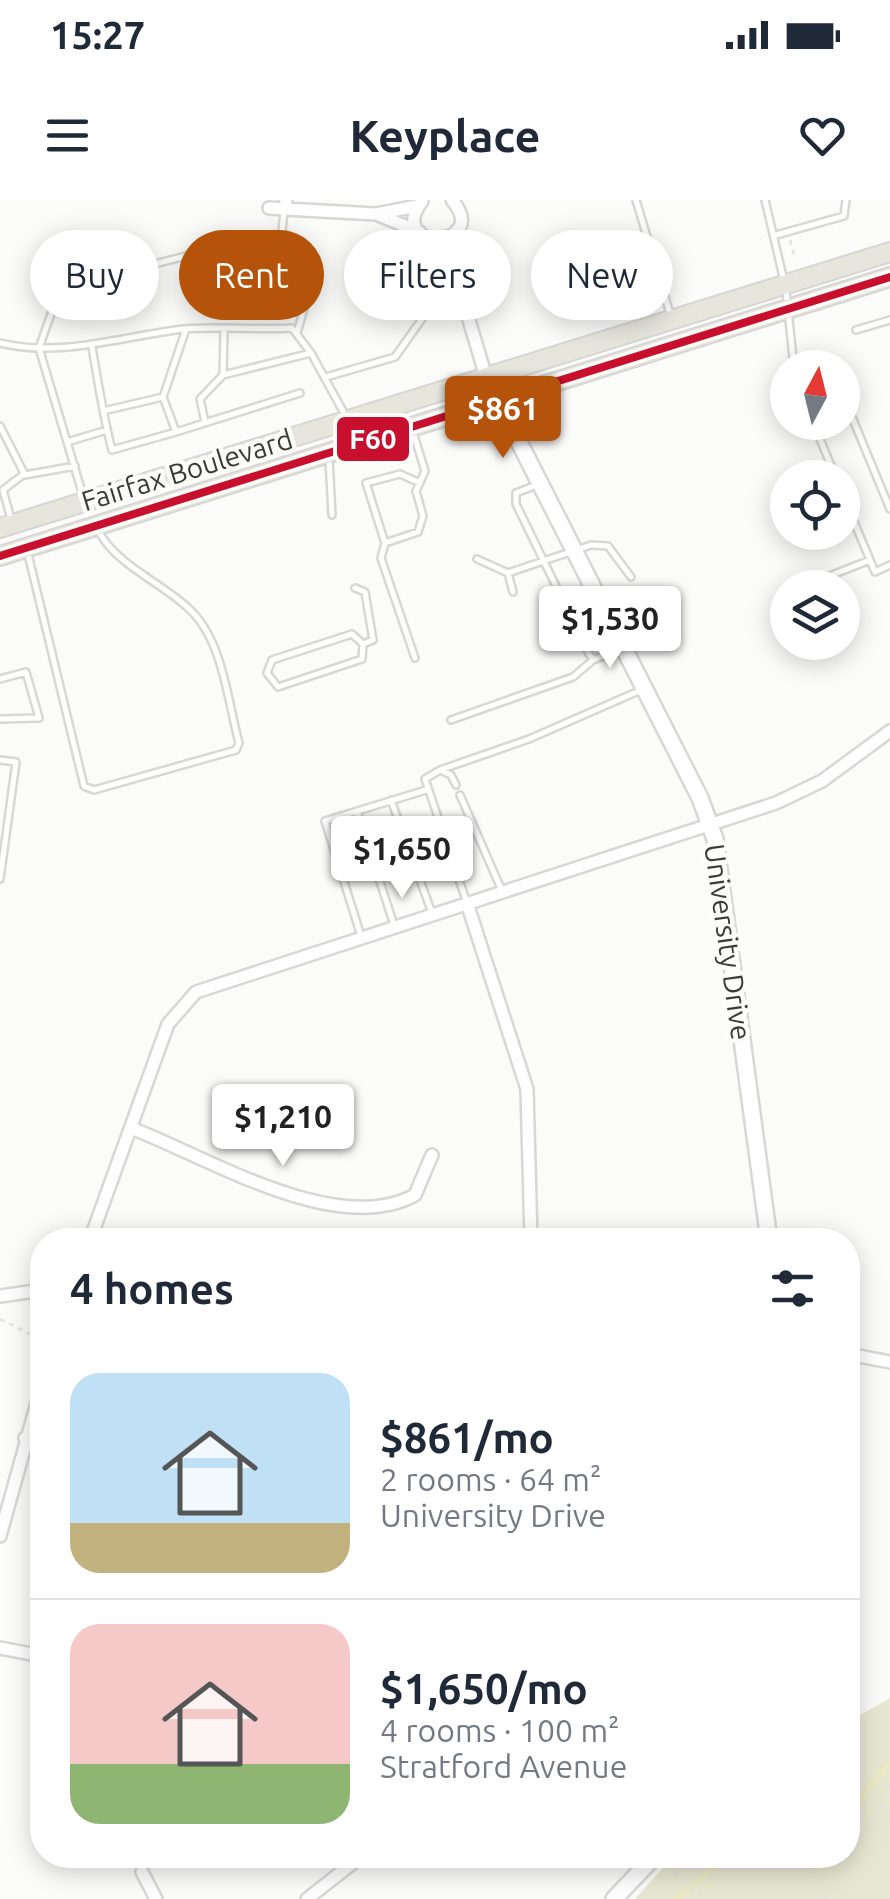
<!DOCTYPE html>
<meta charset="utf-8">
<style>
:root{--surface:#fff;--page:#f6f6f7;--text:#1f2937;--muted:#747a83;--line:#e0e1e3;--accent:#b45309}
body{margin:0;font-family:Ubuntu,sans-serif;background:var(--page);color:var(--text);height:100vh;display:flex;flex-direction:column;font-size:38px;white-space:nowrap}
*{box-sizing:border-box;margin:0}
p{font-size:32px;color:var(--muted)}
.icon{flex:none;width:55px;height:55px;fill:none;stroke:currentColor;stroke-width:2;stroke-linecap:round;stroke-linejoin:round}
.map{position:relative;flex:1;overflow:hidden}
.panel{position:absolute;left:30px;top:1028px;width:830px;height:640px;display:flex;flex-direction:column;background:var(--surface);border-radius:40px;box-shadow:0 5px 25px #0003}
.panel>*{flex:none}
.guide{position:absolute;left:30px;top:30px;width:830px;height:90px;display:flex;gap:20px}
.needle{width:65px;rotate:7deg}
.tools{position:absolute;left:770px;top:150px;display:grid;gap:20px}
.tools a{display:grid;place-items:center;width:90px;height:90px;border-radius:50%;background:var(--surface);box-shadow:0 5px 25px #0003;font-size:50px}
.price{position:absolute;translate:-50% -85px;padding:0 22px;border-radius:10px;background:#fff;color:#222;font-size:32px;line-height:65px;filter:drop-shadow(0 2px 5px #0008)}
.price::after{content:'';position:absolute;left:50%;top:60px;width:30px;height:22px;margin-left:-15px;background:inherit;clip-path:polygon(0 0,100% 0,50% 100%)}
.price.on{background:var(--accent);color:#fff}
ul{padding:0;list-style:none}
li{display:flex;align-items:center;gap:30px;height:250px;padding:0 40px}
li+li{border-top:2px solid var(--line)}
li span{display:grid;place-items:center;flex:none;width:280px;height:200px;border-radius:30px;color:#555}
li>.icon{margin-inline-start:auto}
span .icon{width:120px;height:120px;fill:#fffc;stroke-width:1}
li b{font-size:42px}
h2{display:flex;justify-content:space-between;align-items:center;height:120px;padding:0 40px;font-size:42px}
.chip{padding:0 35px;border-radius:45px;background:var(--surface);box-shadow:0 5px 25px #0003;font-size:35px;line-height:90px}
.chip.on{background:var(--accent);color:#fff}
.status{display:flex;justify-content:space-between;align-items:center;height:70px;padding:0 50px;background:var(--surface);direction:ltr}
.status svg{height:28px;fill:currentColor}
header{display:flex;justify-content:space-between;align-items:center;height:130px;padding:0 40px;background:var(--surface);font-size:45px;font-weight:700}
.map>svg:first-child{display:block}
</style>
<div class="status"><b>15:27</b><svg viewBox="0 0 49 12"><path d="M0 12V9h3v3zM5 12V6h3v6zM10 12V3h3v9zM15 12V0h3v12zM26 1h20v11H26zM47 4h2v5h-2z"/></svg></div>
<header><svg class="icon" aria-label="menu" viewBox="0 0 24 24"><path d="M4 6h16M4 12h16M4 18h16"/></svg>Keyplace<svg class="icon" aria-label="heart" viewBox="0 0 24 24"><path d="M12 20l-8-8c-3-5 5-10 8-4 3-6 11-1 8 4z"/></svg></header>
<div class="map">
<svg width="890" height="1699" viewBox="0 0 890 1699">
<rect width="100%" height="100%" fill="#fbfbf9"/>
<path fill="#e7e7d1" d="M 890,1498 L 890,1699 L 635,1699 L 675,1655 L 848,1655 L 848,1522 Z"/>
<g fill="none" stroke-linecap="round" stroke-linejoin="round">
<path stroke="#ecebbe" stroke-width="4" d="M 848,1612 L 890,1563
M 675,1699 L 730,1655"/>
<defs>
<path id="lane" d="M 636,0 L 671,117
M 765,0 L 784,81
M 776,35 L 844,16 L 846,0
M 281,39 L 284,12
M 786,91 L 794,168
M 856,130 L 890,120
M 224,131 L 223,175 L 311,153
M 0,143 C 63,158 121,136 184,129 C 219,126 257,130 292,128 L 311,153 L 345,215
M 92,147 C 98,182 103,216 112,250 L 176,232 L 163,197 L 103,211
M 819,168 L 830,163 L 832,168
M 326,177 L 395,157 L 424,116 L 411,73 L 424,40
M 842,193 L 890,309
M 163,197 L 186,129
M 205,222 L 200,199 L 223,175
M 813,222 L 836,278
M 0,226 L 25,275 L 75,266
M 412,229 L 425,271 L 416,291 L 423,316 L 418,332 L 385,343 L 381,358 L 415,458
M 176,232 L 300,193
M 67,242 L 107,230
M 329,259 L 332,315
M 539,284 L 516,293 L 516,304 L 589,454 L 593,460 L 620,449
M 84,299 L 39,148 L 57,97 L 69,86 L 256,38 L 281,39 L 288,74 L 305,105 L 297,133
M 11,319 L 3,290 L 24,274
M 385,343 L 366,283 L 400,274 L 420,283
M 27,350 L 84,586 L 94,590 L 236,550 L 239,543 C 227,499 223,438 187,407 C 160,382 117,365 99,332
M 477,359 L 508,373
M 870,360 L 875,372 L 890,365
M 355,388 L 365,392 L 373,440 L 363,444 L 362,459 L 278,487 L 267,473 L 272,460 L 352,434 L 363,444
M 799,388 L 870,360 L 842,293
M 513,392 L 508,373 L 591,345 L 608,346 L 631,377
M 785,393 L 788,392
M 0,479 L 26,472 L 39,518 L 0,519
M 451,520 L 573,477 L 593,460
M 0,560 L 16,562 L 0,679
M 440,570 L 529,539 L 641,490
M 456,585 L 451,575 L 440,570 L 425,579 L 466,700
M 460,595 L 502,691
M 391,600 L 432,713
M 357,611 L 394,725
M 361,736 L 325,621 L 426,590"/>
<path id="street" d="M 286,0 L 285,9 L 376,14 L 417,6
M 422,1 C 384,53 493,49 452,0
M 269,8 L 285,9
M 376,14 L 420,32
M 456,31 L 457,80 L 486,177
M 431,39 L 447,72 L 457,80
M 467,703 L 527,889 L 531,1040
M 131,928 C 207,957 337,1038 415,995 L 432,955
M 90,1040 L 168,824 L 196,792 L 776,603 L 822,581 L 890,531
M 0,1096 L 42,1090
M 848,1154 L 890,1162
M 25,1238 L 42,1243
M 0,1336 L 42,1185
M 0,1448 L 42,1456
M 142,1672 L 156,1699
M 307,1699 L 363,1655"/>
<path id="secondary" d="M 486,177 L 700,598 L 715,639 L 769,1040
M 614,1699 L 656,1655"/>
<path id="primary" d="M 0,328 L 890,52
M 0,356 L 890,77"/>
</defs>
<use href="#lane" stroke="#d7d7d6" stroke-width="10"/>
<use href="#street" stroke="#d7d7d6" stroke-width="16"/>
<use href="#secondary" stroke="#d7d7d6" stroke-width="20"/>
<use href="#primary" stroke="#d6d6d5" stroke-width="22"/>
<path stroke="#e2e2e0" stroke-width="2.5" stroke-dasharray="5 5" stroke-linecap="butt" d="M 790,40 L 795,58
M 0,1119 L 42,1140
M 883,1606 L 890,1617
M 675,1673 L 704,1699
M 825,1699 L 844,1675 L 857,1641 L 878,1618 L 890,1584"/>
<use href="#lane" stroke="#fefefe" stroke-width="5"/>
<use href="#street" stroke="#fefefe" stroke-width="11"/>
<use href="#secondary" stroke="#fefefe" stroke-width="15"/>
<use href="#primary" stroke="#e6e6dd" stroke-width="18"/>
<defs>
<path id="bus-1" d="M 0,356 L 890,77"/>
</defs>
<use href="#bus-1" stroke="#fcfcf8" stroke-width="15"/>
<use href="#bus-1" stroke="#c8102e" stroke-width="8"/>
</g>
<g text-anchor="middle" stroke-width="9" stroke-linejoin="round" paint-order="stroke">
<g font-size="28" fill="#3a3a38" stroke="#fcfcf8">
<text transform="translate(187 270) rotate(-17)" y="10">Fairfax Boulevard</text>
<text transform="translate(728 742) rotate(82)" y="10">University Drive</text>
</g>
</g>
<rect stroke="#fcfcf8" stroke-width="4" x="335" y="215" width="76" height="48" rx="10" fill="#c8102e"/>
<g font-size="28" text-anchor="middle" font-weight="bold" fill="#fff">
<text x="373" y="249">F60</text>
</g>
</svg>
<div class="tools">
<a><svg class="needle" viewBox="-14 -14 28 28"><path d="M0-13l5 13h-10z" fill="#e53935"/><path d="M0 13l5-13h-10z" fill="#747a83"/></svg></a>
<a><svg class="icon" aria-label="locate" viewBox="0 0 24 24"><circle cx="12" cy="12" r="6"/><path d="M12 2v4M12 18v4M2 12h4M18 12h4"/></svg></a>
<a><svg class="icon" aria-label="layers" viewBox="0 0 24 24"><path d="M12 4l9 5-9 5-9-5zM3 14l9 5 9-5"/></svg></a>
</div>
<b class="price on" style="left:503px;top:261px">$861</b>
<b class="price" style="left:610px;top:471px">$1,530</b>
<b class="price" style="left:402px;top:701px">$1,650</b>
<b class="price" style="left:283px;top:969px">$1,210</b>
<div class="guide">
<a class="chip">Buy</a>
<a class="chip on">Rent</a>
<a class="chip">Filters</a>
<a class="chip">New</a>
</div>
<section class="panel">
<h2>4 homes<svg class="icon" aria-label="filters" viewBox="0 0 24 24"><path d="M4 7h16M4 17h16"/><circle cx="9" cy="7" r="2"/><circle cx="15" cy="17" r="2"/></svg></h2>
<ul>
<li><span style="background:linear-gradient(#bfe0f5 75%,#c2b280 0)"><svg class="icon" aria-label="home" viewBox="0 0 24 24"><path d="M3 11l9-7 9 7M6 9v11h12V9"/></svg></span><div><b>$861/mo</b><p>2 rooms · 64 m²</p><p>University Drive</p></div></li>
<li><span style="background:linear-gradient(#f6c9c9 70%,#8fb573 0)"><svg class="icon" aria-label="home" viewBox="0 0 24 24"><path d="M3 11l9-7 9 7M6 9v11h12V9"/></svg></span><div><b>$1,650/mo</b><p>4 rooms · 100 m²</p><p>Stratford Avenue</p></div></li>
</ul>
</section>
</div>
